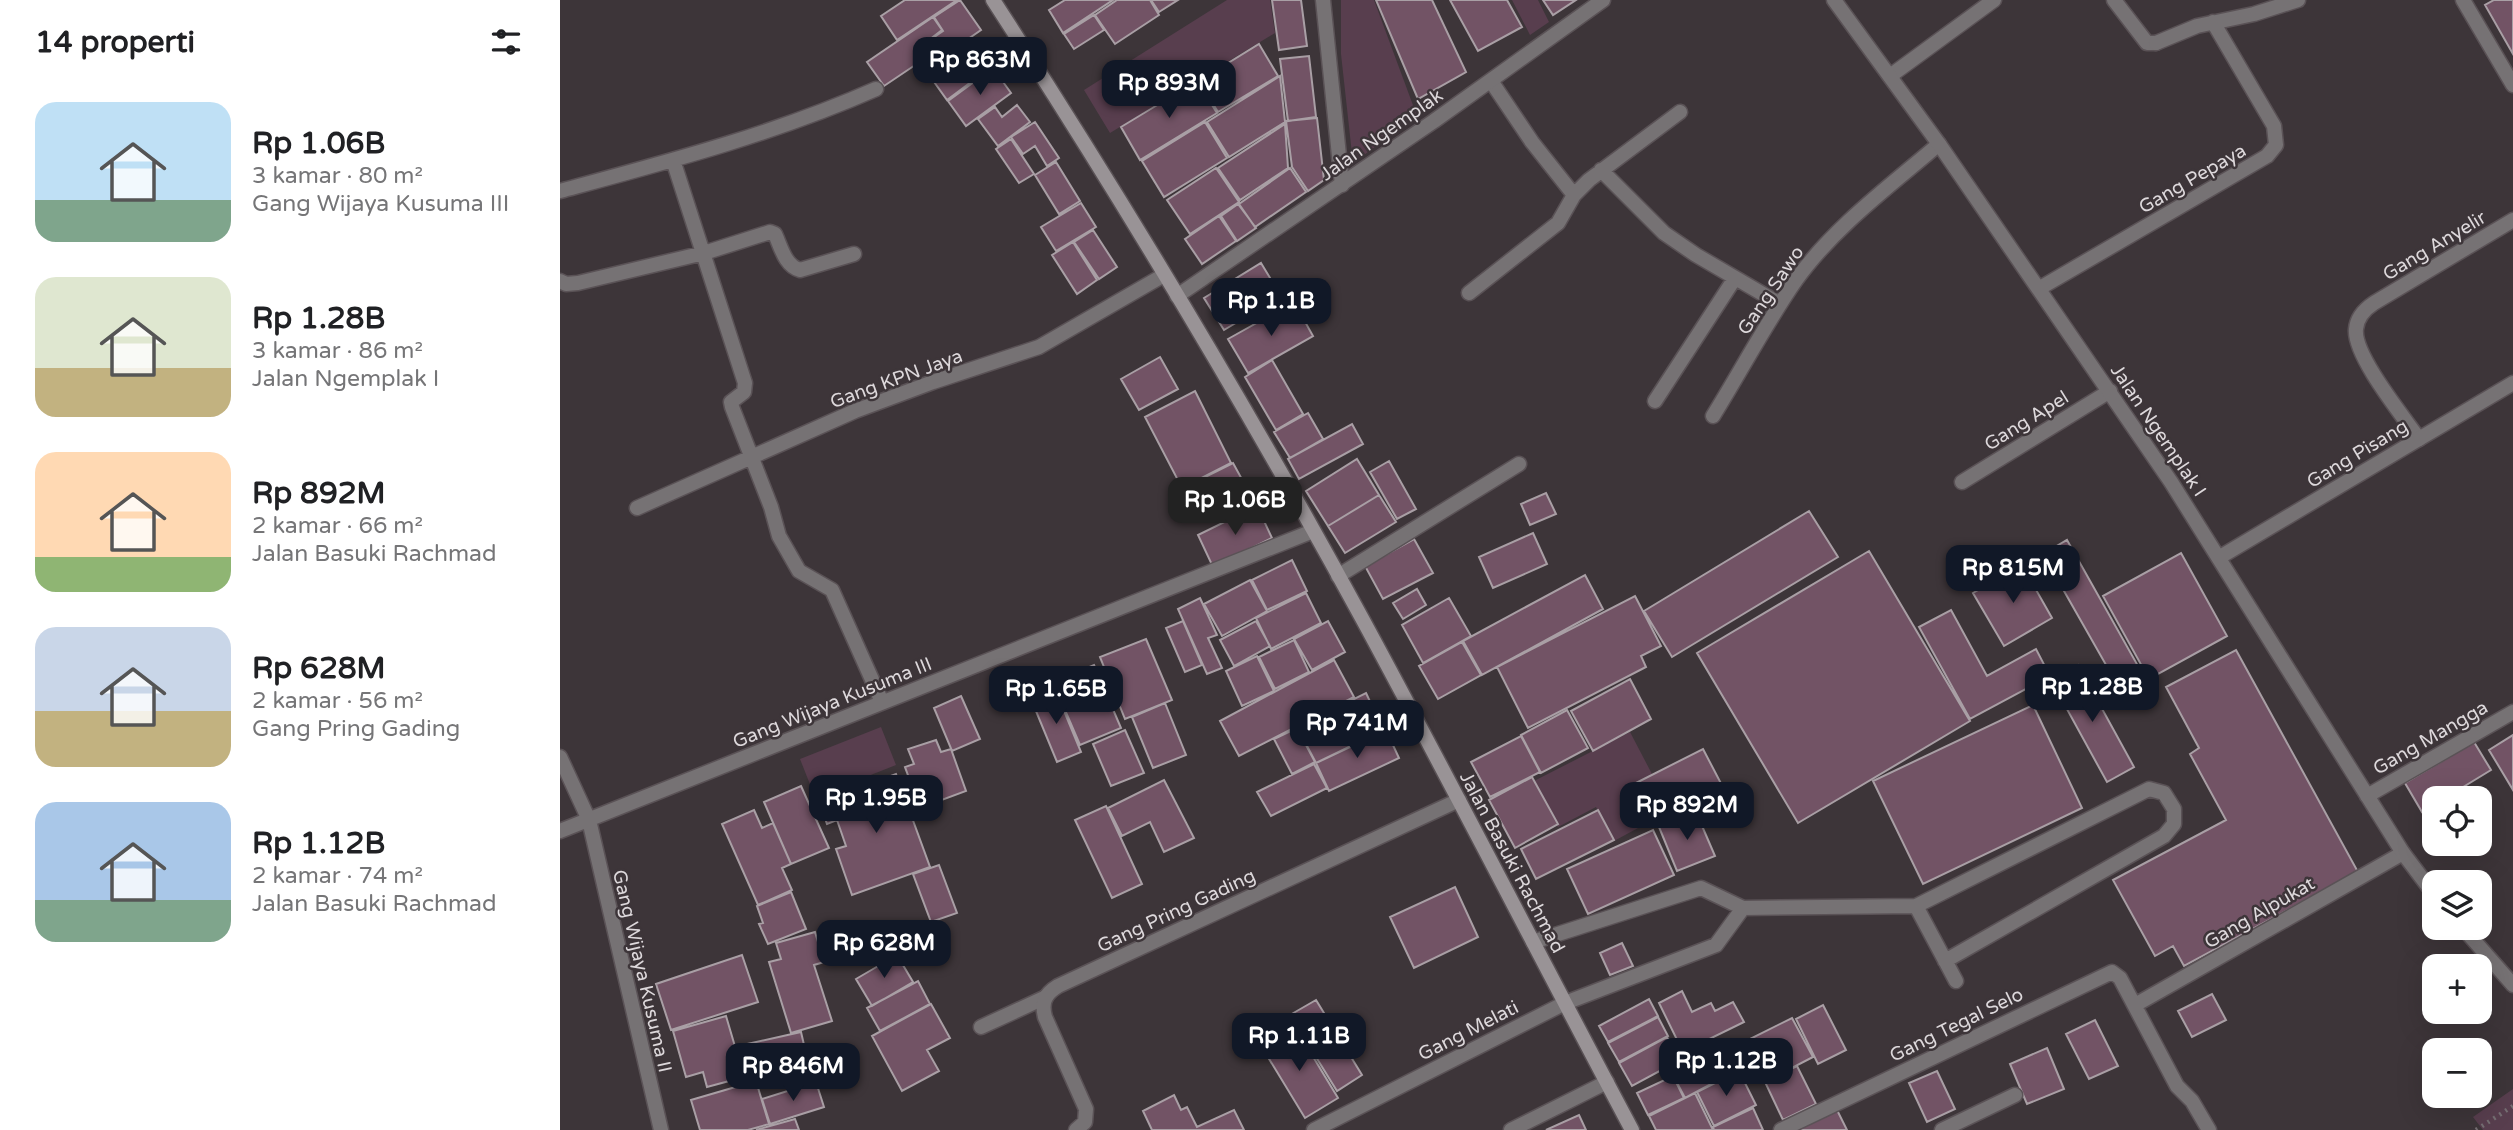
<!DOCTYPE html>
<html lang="id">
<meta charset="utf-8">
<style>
:root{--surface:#fff;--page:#f6f6f6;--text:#202124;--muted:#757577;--accent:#111827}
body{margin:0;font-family:"Varela Round",sans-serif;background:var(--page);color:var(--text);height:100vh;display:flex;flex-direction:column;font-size:26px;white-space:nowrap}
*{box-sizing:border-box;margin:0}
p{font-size:23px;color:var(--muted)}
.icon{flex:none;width:38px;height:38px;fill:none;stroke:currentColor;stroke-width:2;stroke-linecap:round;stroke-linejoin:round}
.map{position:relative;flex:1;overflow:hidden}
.sheet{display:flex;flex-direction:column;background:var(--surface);width:560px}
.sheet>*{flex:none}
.buttons{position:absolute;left:1862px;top:786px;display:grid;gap:14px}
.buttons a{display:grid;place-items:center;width:70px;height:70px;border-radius:14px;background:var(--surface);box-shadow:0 7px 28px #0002;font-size:35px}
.price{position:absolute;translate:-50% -60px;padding:0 16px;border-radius:14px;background:var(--accent);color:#fff;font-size:23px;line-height:46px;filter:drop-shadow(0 2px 4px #0008)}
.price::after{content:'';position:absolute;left:50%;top:42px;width:21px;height:16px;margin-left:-10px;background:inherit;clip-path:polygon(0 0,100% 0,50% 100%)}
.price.active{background:#222;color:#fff}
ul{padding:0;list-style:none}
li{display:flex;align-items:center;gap:21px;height:175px;padding:0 35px}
li span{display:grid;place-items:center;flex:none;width:196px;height:140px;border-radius:21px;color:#555}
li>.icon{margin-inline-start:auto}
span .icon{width:84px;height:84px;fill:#fffc;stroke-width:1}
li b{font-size:30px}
h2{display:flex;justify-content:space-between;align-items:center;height:84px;padding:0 35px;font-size:30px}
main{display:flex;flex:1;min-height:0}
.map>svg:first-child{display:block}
</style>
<main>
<section class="sheet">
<h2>14 properti<svg class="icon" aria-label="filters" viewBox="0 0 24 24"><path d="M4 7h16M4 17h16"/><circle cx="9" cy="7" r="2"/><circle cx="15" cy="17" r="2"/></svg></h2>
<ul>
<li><span style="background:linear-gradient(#bfe0f5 70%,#7fa58c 0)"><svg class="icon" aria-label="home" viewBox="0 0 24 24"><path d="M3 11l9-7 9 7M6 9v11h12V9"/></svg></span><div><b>Rp 1.06B</b><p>3 kamar · 80 m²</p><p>Gang Wijaya Kusuma III</p></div></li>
<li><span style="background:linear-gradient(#dfe7d0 65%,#c2b280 0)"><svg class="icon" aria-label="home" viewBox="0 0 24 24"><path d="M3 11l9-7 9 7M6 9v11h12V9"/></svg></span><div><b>Rp 1.28B</b><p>3 kamar · 86 m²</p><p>Jalan Ngemplak I</p></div></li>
<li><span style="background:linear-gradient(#ffd9b3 75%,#8fb573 0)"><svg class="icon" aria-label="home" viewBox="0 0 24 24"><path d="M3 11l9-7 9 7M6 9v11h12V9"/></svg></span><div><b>Rp 892M</b><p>2 kamar · 66 m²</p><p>Jalan Basuki Rachmad</p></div></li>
<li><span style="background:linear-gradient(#c9d6e8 60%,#c2b280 0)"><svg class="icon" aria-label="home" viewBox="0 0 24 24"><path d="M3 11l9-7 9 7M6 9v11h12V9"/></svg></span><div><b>Rp 628M</b><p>2 kamar · 56 m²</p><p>Gang Pring Gading</p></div></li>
<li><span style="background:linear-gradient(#a9c7e8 70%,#7fa58c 0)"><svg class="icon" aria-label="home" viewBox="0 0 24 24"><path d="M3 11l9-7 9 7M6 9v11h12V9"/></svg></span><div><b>Rp 1.12B</b><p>2 kamar · 74 m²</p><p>Jalan Basuki Rachmad</p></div></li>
</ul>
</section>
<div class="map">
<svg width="1953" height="1130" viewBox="0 0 1953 1130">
<rect width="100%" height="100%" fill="#3d3539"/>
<path fill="#583e4e" d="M 667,0 L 710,0 L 715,33 L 550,133 L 524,90 Z
M 781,0 L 814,0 L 857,116 L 793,163 L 781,54 Z
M 952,0 L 978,0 L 989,22 L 970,35 Z
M 321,727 L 336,765 L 255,797 L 240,759 Z
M 1070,732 L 1092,774 L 1072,785 L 1091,821 L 1054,841 L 1036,807 L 998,827 L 974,781 Z
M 1953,1089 L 1953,1130 L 1923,1130 L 1913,1117 Z"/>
<path fill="#725365" stroke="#a99fa5" stroke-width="2" d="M 345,0 L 397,0 L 337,40 L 321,16 Z
M 400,0 L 421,30 L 382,57 L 370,40 L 383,31 L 374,17 Z
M 505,0 L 553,0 L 503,33 L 489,10 Z
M 557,0 L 590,0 L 599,15 L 555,44 L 535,15 Z
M 591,0 L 618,0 L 599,12 Z
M 712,0 L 741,0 L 747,46 L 719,50 Z
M 816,0 L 872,0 L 906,72 L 858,99 Z
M 890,0 L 947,0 L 962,27 L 918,51 Z
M 983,0 L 1016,0 L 993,15 Z
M 1934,0 L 1953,0 L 1953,54 L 1925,5 Z
M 534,15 L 544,30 L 514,49 L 504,34 Z
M 373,17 L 382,30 L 369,40 L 376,51 L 324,86 L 307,62 Z
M 410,39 L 431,67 L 387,100 L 367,72 Z
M 699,44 L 718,76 L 658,112 L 639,81 Z
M 749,56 L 756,117 L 728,121 L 720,59 Z
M 433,68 L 451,93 L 406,126 L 388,101 Z
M 720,76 L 725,122 L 669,157 L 647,122 Z
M 637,81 L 657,113 L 580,160 L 561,127 Z
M 457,105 L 470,122 L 438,146 L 418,119 L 435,107 L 442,117 Z
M 757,118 L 764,180 L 748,191 L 732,167 L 726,121 Z
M 475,122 L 499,158 L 487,166 L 475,146 L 463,154 L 451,137 Z
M 645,122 L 667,158 L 604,197 L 582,161 Z
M 725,124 L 728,168 L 680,200 L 658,168 Z
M 451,139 L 474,174 L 459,183 L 436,149 Z
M 496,162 L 520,201 L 499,214 L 475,175 Z
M 656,168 L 679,202 L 630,234 L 607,200 Z
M 730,168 L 746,192 L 695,227 L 679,204 Z
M 521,203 L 536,227 L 496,251 L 481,227 Z
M 678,204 L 696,228 L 677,241 L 661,216 Z
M 659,216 L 676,241 L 642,264 L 625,239 Z
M 533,230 L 557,267 L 539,279 L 514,242 Z
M 513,242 L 537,280 L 517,294 L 492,255 Z
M 701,263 L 721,296 L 664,330 L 644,298 Z
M 734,302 L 753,336 L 688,373 L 668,339 Z
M 600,357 L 618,389 L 579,410 L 561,379 Z
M 712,360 L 743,414 L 716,430 L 685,377 Z
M 635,391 L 671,463 L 622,488 L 585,417 Z
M 748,413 L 763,439 L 730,458 L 714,432 Z
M 792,424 L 803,444 L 739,479 L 728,459 Z
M 797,459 L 819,495 L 768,526 L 746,491 Z
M 829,461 L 856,509 L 837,519 L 810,472 Z
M 673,463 L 684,483 L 646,503 L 635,482 Z
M 986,493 L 996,514 L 970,525 L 961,504 Z
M 819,495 L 836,522 L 785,553 L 768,526 Z
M 697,506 L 712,538 L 653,567 L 638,535 Z
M 1249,511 L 1278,557 L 1112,657 L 1084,611 Z
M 973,533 L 987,564 L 933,588 L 919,557 Z
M 854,539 L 873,573 L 823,599 L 805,566 Z
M 1507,540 L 1578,666 L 1554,679 L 1483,554 Z
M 1309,551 L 1410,721 L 1238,823 L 1137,653 Z
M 1621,553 L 1667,636 L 1589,679 L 1543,596 Z
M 732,560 L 747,591 L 707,610 L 692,580 Z
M 1462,565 L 1492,618 L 1444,646 L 1413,593 Z
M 1025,575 L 1043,609 L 922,675 L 903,641 Z
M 690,580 L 707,611 L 662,636 L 644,604 Z
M 857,589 L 866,605 L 843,619 L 833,603 Z
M 746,593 L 761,623 L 711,649 L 696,618 Z
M 1075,596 L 1101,646 L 1081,656 L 1086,667 L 968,728 L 937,667 Z
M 640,598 L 657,635 L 648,638 L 662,668 L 647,674 L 618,609 Z
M 889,598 L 911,636 L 863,663 L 842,625 Z
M 1391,610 L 1427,676 L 1476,649 L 1490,676 L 1410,719 L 1359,627 Z
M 623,621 L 642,665 L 625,672 L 606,628 Z
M 696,621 L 710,646 L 674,666 L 660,640 Z
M 768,621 L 785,652 L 752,670 L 734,639 Z
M 586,639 L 612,700 L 565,719 L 540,657 Z
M 734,640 L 749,672 L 715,689 L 699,657 Z
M 902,642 L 921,675 L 878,699 L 859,666 Z
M 1676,650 L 1798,872 L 1624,966 L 1613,946 L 1595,956 L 1553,880 L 1666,820 L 1630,754 L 1639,748 L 1606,687 Z
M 697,656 L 714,691 L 682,706 L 666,671 Z
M 774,660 L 794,697 L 679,756 L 660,721 Z
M 534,665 L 561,728 L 520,745 L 493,682 Z
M 1518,665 L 1574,767 L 1547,782 L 1491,680 Z
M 1070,679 L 1091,719 L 1033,751 L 1011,711 Z
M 495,689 L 521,752 L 497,762 L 471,699 Z
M 806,693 L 814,710 L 746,743 L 738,727 Z
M 401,696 L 420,739 L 392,751 L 374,708 Z
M 605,703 L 626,755 L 593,768 L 572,717 Z
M 1473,705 L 1522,808 L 1363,884 L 1313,781 Z
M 1007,710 L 1028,748 L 981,773 L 961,735 Z
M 814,711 L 824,730 L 756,763 L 746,744 Z
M 737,728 L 755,762 L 732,774 L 714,739 Z
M 565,730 L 584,773 L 551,786 L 533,744 Z
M 826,730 L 839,758 L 769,791 L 756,763 Z
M 1953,735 L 1953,790 L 1929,750 Z
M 961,736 L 980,772 L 930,797 L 911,762 Z
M 376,740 L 381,752 L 391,749 L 406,791 L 360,808 L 345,767 L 354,764 L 348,749 Z
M 1914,742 L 1931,770 L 1885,798 L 1874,798 L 1874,804 L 1862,812 L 1845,783 Z
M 1143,749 L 1166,793 L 1139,807 L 1135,800 L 1091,822 L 1072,785 Z
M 754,764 L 767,788 L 711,816 L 697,792 Z
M 336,774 L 370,867 L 292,895 L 276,849 L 286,846 L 277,820 L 267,824 L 259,802 Z
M 972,777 L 998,824 L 955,848 L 929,800 Z
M 604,780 L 634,838 L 604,852 L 590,822 L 562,836 L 548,808 Z
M 241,786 L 269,848 L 231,864 L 204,802 Z
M 546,806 L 582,884 L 552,898 L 515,820 Z
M 194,810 L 202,828 L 213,823 L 231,864 L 222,868 L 232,890 L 198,905 L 162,824 Z
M 1038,810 L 1054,840 L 976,879 L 961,849 Z
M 1136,812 L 1155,856 L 1117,871 L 1099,827 Z
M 1093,830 L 1114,875 L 1028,914 L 1007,869 Z
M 379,865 L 397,913 L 371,922 L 353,874 Z
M 895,887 L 918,937 L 854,968 L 830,917 Z
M 231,892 L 246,929 L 208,944 L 199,924 L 203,923 L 197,906 Z
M 255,932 L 264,962 L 254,965 L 272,1021 L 231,1033 L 209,962 L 221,959 L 216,943 Z
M 1062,943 L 1073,966 L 1050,975 L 1040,953 Z
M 182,955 L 198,1002 L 111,1030 L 96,984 Z
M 337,955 L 353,982 L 312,1006 L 296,979 Z
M 358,981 L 370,1004 L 320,1031 L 307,1008 Z
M 1122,991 L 1132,1012 L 1151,1003 L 1155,1011 L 1173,1002 L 1184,1022 L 1123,1052 L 1099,1003 Z
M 1652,994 L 1666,1020 L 1632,1037 L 1618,1011 Z
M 1089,999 L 1098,1016 L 1048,1042 L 1039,1026 Z
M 756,1000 L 802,1075 L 777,1091 L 730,1015 Z
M 371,1004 L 390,1038 L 367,1050 L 379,1071 L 342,1091 L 312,1036 Z
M 1263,1005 L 1286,1050 L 1258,1064 L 1236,1019 Z
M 166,1016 L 184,1077 L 147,1087 L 143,1072 L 126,1077 L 113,1031 Z
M 1098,1017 L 1108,1036 L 1059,1062 L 1048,1043 Z
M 1232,1018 L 1253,1057 L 1228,1070 L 1220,1055 L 1197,1067 L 1184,1042 Z
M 1535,1020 L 1558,1066 L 1529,1079 L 1506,1034 Z
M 724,1029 L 732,1043 L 741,1037 L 778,1098 L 745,1118 L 700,1044 Z
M 241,1032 L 248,1062 L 185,1075 L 178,1046 Z
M 1107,1037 L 1120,1060 L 1072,1086 L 1059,1063 Z
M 1171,1045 L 1183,1067 L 1125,1098 L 1113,1075 Z
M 1487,1048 L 1504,1089 L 1467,1104 L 1450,1064 Z
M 1237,1066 L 1256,1104 L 1223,1120 L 1205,1082 Z
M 1179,1071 L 1196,1105 L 1154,1126 L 1137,1092 Z
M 1377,1071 L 1395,1109 L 1367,1122 L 1349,1083 Z
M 1113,1076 L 1124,1098 L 1088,1115 L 1077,1093 Z
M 196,1081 L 209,1124 L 188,1130 L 140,1130 L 131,1100 Z
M 256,1082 L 264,1107 L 210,1124 L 202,1099 Z
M 1135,1093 L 1153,1130 L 1096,1130 L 1089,1116 Z
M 614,1095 L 621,1110 L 627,1107 L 637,1127 L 674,1110 L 684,1130 L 592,1130 L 583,1111 Z
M 1193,1108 L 1203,1130 L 1154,1130 L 1153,1127 Z
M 1276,1108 L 1287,1130 L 1234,1130 Z
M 1019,1115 L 1026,1130 L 986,1130 Z
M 235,1119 L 239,1130 L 196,1130 Z"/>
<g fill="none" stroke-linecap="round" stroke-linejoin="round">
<defs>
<path id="lane" d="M 763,0 L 782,185
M 1554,0 L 1587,43 L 1596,43
M 1330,76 L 1434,0
M 931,81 L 972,142 L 1014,195
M 113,160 L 185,383 L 184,392 L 171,402 L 172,407 L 211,507 L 219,536 L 239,571 L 272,590 L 322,702
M 1041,170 L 1104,233 L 1136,255 L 1220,304
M 0,191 C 107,162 214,134 316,89
M 0,281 L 6,284 L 18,283 L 144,253 L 210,232 L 215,234 C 221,247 225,266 240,270 L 294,254
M 909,293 L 998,223 L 1014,195 L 1029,180 L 1120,112
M 1095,401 L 1175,278
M 1153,416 C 1181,371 1206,323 1236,280 C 1274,227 1330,186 1379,144
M 1859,439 C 1843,416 1793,355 1796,329 C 1797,317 1805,309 1814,303 L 1953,220
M 1402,482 L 1550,391
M 77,508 L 295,411 L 373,382 L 479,347 L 604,275
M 1356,906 L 1396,981
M 973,942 L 1141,888 L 1183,908 L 1356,906 L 1589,789 L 1604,793 L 1614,809 L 1614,824 L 1604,836 L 1385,961
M 1005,1003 L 1156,945 L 1183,908
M 1575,1005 L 1843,853
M 421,1027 L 486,997
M 1221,1130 L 1552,972 L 1560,978 L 1617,1086 L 1632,1101 L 1649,1130
M 1382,1130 L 1455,1095"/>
<path id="street" d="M 1274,0 L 1379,144 L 1611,482 L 1843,853 L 1874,894
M 1903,0 L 1953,85
M 1596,43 L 1637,26 L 1694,14 L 1738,0
M 1480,288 L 1707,156 L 1716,145 L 1714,126 L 1653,22
M 617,296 L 874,121 L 1043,0
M 1660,557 L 1953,383
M 778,576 L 959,464
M 0,757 L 29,820 L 101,1130
M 1807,796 L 1953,712
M 0,831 L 753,531
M 1903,928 L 1953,985
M 516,1130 L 525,1122 L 526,1109 L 485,1017 C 481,1002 485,994 498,986 L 899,800
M 754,1130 L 1005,1003
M 951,1130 L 1047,1082"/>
<path id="secondary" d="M 433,0 C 564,202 689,410 804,622 C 895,790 982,961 1072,1130"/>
</defs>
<use href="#lane" stroke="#5a5256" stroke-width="17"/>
<use href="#street" stroke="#5a5256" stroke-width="17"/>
<use href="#secondary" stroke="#5a5256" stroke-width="17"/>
<path stroke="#756e72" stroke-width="4.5" stroke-dasharray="2 5" stroke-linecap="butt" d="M 1916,1130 L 1953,1106"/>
<use href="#lane" stroke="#767274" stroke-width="14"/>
<use href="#street" stroke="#767274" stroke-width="14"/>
<use href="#secondary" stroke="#999396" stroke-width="14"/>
</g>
<g text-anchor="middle" stroke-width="5" stroke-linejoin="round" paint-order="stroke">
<g font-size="19" fill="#ddd8db" stroke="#3d3539">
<text transform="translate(821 134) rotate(-35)" y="7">Jalan Ngemplak</text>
<text transform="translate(1632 178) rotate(-30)" y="7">Gang Pepaya</text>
<text transform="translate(1874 245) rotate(-31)" y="7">Gang Anyelir</text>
<text transform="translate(1210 290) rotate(-56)" y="7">Gang Sawo</text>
<text transform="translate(336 378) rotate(-20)" y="7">Gang KPN Jaya</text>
<text transform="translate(1466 420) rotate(-32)" y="7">Gang Apel</text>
<text transform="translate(1599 430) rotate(56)" y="7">Jalan Ngemplak I</text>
<text transform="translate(1797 453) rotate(-31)" y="7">Gang Pisang</text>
<text transform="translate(272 702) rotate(-22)" y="7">Gang Wijaya Kusuma III</text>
<text transform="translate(1870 737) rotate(-30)" y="7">Gang Mangga</text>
<text transform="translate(953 862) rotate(62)" y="7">Jalan Basuki Rachmad</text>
<text transform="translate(616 910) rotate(-25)" y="7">Gang Pring Gading</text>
<text transform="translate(1699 912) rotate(-30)" y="7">Gang Alpukat</text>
<text transform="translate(83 971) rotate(77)" y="7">Gang Wijaya Kusuma II</text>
<text transform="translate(1396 1024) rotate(-26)" y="7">Gang Tegal Selo</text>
<text transform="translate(908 1030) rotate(-27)" y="7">Gang Melati</text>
</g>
</g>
</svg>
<div class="buttons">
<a><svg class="icon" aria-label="locate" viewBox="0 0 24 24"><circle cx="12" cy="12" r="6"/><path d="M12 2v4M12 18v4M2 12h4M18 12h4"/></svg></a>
<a><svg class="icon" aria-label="layers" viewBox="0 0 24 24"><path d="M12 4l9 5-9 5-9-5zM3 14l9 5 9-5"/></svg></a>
<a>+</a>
<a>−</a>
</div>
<b class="price" style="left:420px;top:97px">Rp 863M</b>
<b class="price" style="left:609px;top:120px">Rp 893M</b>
<b class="price" style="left:711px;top:338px">Rp 1.1B</b>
<b class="price active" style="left:675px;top:537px">Rp 1.06B</b>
<b class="price" style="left:1453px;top:605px">Rp 815M</b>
<b class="price" style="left:1532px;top:724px">Rp 1.28B</b>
<b class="price" style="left:496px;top:726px">Rp 1.65B</b>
<b class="price" style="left:797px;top:760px">Rp 741M</b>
<b class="price" style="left:316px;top:835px">Rp 1.95B</b>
<b class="price" style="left:1127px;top:842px">Rp 892M</b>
<b class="price" style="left:324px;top:980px">Rp 628M</b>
<b class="price" style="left:739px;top:1073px">Rp 1.11B</b>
<b class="price" style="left:1166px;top:1098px">Rp 1.12B</b>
<b class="price" style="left:233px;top:1103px">Rp 846M</b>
</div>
</main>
